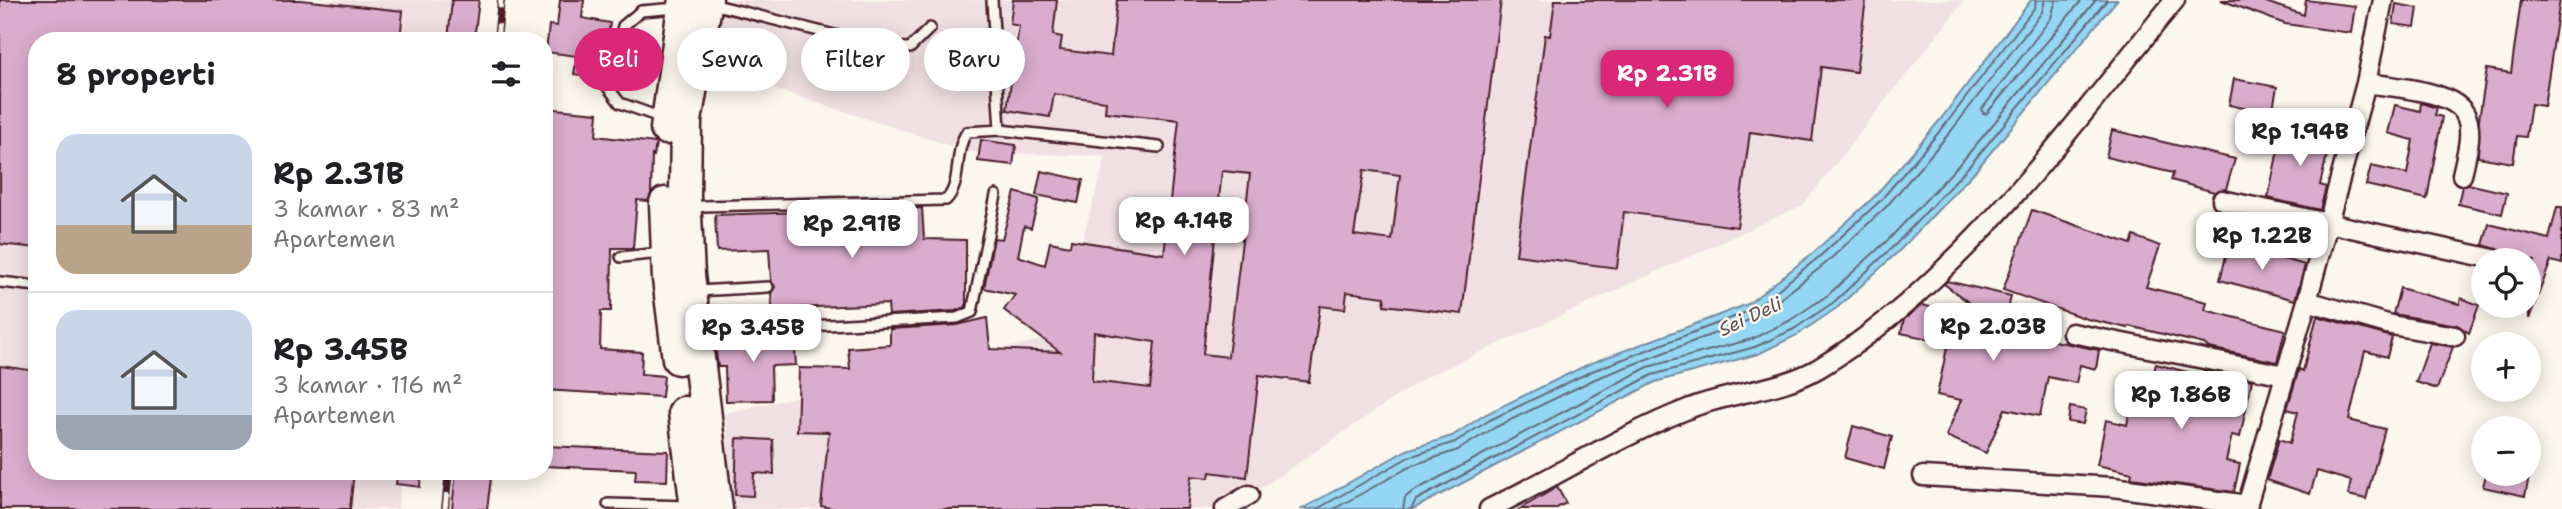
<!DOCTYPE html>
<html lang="id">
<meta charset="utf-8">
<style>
:root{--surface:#fff;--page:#f2f2f2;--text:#202124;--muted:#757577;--line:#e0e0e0;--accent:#db2777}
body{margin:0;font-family:"Shantell Sans",sans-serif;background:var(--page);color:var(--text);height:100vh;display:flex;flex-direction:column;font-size:26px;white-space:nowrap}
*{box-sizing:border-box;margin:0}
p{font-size:23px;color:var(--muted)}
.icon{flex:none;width:38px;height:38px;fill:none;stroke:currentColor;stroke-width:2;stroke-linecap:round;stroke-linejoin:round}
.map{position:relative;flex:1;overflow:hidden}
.panel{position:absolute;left:28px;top:32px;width:525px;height:448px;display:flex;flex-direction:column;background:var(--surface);border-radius:28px;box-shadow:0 4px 18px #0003}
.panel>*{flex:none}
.top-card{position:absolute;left:574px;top:28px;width:665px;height:63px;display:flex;gap:14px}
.buttons{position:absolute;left:2471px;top:248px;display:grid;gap:14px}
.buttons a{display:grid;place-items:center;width:70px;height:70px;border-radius:50%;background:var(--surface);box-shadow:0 4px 18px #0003;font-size:35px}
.price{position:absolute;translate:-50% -60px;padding:0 16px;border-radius:14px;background:#fff;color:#222;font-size:23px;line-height:46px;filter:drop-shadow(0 2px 4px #0008)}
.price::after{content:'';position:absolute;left:50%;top:42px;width:21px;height:16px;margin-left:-10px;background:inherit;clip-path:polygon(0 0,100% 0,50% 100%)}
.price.on{background:var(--accent);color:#fff}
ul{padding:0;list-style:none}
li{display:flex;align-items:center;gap:21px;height:175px;padding:0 28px}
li+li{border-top:2px solid var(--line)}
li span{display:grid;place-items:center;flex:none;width:196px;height:140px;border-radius:21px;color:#555}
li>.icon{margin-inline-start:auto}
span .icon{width:84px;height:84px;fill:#fffc;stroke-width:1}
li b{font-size:30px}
h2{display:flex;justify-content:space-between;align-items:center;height:84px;padding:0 28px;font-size:30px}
.pill{padding:0 24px;border-radius:32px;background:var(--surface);box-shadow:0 4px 18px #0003;font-size:24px;line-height:63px}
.pill.on{background:var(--accent);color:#fff}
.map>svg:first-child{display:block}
</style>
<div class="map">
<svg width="2562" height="509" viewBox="0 0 2562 509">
<rect width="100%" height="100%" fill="#fbf7ec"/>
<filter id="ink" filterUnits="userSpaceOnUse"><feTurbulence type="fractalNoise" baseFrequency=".0143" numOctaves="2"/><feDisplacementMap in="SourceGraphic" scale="14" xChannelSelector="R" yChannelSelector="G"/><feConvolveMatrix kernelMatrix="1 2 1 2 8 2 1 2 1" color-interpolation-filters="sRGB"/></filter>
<g filter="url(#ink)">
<path fill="#f1e0e3" d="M 0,0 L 453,0 L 448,40 L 37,40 L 37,471 L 402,471 L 398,509 L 0,509 Z
M 719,0 L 1965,0 L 1803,205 L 1424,378 L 1230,509 L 731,509 L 726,413 L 1055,337 L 1106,156 L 969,152 L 710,68 Z"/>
<path fill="#93d7f5" stroke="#768da4" stroke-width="2" d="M 2031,0 L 2117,0 L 1977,169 L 1901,249 L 1838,307 L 1797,335 L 1758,354 L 1655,382 L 1413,509 L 1302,509 L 1407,450 L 1452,436 L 1486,414 L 1589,364 L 1748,304 L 1814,252 L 1875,196 L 1940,120 Z"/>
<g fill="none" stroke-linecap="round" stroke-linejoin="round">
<path stroke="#67697c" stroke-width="2" d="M 2056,0 L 2051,18 L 1982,109 L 1983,114 L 1987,113 L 2082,0
M 1317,509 L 1409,457 L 1455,442 L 1490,420 L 1592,371 L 1752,310 L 1819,257 L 1880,201 L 1945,125 L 2035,7 L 2036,0
M 1334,509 L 1413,465 L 1458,450 L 1494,428 L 1595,379 L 1757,317 L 1825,264 L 1886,207 L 1952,130 L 2042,12 L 2045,0
M 1403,509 L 1405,498 L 1412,492 L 1648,367 L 1752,339 L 1789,321 L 1828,295 L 1890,238 L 1965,158 L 2096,0
M 1411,509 L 1416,500 L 1652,375 L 1755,347 L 1794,329 L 1834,302 L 1896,244 L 1971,164 L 2107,0"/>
</g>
<path fill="#daaccd" stroke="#4a1f2b" stroke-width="2" fill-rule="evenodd" d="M 0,0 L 301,0 L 403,11 L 400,40 L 37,40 L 37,248 L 0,244 Z
M 452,0 L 479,0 L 474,40 L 448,40 Z
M 560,0 L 584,0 L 582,18 L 610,23 L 602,79 L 574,74 L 577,56 L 546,52 L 549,25 L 557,26 Z
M 1013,0 L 1057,0 L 1053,35 L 1062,37 L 1060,50 L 1111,56 L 1117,0 L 1501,0 L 1462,314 L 1384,305 L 1385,297 L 1347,292 L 1345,309 L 1320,306 L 1309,382 L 1259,375 L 1247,477 L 1210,472 L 1209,478 L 1191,476 L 1187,509 L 835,509 L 821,506 L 829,432 L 797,431 L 799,368 L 850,369 L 848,348 L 890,345 L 890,329 L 957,325 L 987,318 L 990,349 L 1060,352 L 1004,310 L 1015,295 L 984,288 L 994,238 L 1002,239 L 1015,192 L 1039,199 L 1031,228 L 1024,226 L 1018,256 L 1045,265 L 1050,242 L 1070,246 L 1071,240 L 1164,254 L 1179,120 L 1105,112 L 1106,101 L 1054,94 L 1050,117 L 1007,110 L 1019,26 L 1010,24 ZM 1364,170 L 1400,175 L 1392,240 L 1354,235 ZM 1222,171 L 1250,174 L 1228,357 L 1203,354 ZM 1094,332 L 1155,342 L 1150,388 L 1092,381 Z
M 1555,0 L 1866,0 L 1856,72 L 1821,67 L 1812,141 L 1750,132 L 1737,227 L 1624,212 L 1617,268 L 1516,255 L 1545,35 L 1550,36 Z
M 2221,0 L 2260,0 L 2304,15 L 2306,0 L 2355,6 L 2351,33 L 2285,24 Z
M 2521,0 L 2560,0 L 2544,106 L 2531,104 L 2526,137 L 2517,136 L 2513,163 L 2478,157 L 2479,119 L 2487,69 L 2511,73 Z
M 2396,4 L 2418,8 L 2415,27 L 2393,24 Z
M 2234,79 L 2277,87 L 2272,114 L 2229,105 Z
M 2421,103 L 2437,108 L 2435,115 L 2442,117 L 2427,199 L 2366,185 L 2371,166 L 2407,174 L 2413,140 L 2388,133 L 2395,105 L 2420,111 Z
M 544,108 L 598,113 L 596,136 L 656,143 L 654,156 L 652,155 L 651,194 L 648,201 L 637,200 L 633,248 L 612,248 L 611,311 L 601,311 L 600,349 L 642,352 L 641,374 L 664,376 L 662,397 L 544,390 L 544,154 L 548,127 L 544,127 Z
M 2283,126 L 2331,137 L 2320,185 L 2326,187 L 2320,210 L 2268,198 Z
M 2112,130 L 2235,159 L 2226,189 L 2214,192 L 2171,180 L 2173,173 L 2106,157 Z
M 981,140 L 1016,145 L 1013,165 L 978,161 Z
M 1041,171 L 1083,180 L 1078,203 L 1036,195 Z
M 2468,184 L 2507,193 L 2502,214 L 2458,204 L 2462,186 Z
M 2557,207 L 2562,207 L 2562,264 L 2551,261 L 2529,319 L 2529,280 L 2535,261 L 2483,245 L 2489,224 L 2549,239 Z
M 922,208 L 924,239 L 966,240 L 966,307 L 955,311 L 889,315 L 888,304 L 793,308 L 794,320 L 773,321 L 771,293 L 775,287 L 771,281 L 769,249 L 717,251 L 715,215 Z
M 2032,210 L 2131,244 L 2134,236 L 2160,246 L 2146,287 L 2207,302 L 2205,310 L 2285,330 L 2277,362 L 2209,348 L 2204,344 L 2129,326 L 2128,328 L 2087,319 L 2003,290 Z
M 2229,244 L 2305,265 L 2295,300 L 2220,280 Z
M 1947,281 L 2011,296 L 2005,324 L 2045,334 L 2044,339 L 2099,350 L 2096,369 L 2080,365 L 2076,383 L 2048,377 L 2040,416 L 2005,409 L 1986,453 L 1946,436 L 1961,400 L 1937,395 L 1948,343 L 1901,333 L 1904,319 L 1922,305 L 1995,322 L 1944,284 Z
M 2400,288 L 2459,304 L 2461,298 L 2479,305 L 2469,333 L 2457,325 L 2393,314 Z
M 2317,316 L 2392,337 L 2387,357 L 2365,351 L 2349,420 L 2385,429 L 2366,499 L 2348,495 L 2351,481 L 2317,471 L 2310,494 L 2267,480 L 2279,439 L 2290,443 L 2298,412 L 2287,409 L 2299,369 L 2303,371 Z
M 794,334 L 796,365 L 771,366 L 772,400 L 726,401 L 725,367 L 718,367 L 714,338 Z
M 2430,343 L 2453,347 L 2437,389 L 2416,382 Z
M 2156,364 L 2203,376 L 2204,371 L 2252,380 L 2240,437 L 2232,435 L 2226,461 L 2240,464 L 2234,492 L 2131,478 L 2132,473 L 2097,465 L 2106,420 L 2127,425 L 2132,398 L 2146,401 Z
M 0,366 L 37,371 L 37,471 L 354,471 L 350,509 L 0,509 Z
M 2070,407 L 2086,410 L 2083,424 L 2068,422 Z
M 1853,426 L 1892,437 L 1884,469 L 1845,458 Z
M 737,438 L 773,440 L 774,474 L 754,473 L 753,496 L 735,495 Z
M 544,446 L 668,451 L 667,481 L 635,480 L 636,470 L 544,466 Z
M 398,471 L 421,471 L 420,487 L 396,484 Z
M 456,471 L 492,471 L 487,509 L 452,509 Z
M 2486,474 L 2529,477 L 2525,496 L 2483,487 Z
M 1557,487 L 1566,503 L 1555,509 L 1520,509 Z"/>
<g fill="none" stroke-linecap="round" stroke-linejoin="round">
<defs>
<path id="service" d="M 992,0 L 1000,130
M 712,4 L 882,47 L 910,48 L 930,28
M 662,118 L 620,103 L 607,86 L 623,26 L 641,11 L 677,8
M 689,209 L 704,206 L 946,200 C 963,183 953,152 967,132 L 1000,130 L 1159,147
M 621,257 L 661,253
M 0,282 L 37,286
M 697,291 L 768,287
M 700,332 L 957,318 L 972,312 L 996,195
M 608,504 L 691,506"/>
<path id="minor" d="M 2366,83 C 2391,87 2455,90 2466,116 C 2474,133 2465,159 2462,175
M 2222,200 L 2503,261
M 2307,301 L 2391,325 L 2455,336
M 2072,333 L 2285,375
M 1923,476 L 2113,487 L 2248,505
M 1225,509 L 1249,495
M 1489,509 C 1555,477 1619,436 1688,409 C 1729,392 1780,391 1819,368 C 1955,287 2075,122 2175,0
M 2246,509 L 2307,301 L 2366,83 L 2383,0"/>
<path id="trunk" d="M 707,0 L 686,121 L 685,196 L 689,275 L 717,509
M 666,129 L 684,0
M 665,203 L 668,279 L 678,359
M 684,412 L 696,509"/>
</defs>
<use href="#service" stroke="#4a1f2b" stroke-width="14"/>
<use href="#minor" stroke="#4a1f2b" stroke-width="23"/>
<use href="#trunk" stroke="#4a1f2b" stroke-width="35"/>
<use href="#service" stroke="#fbf7ec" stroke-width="9"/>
<use href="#minor" stroke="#fbf7ec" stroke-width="18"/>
<use href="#trunk" stroke="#fbf7ec" stroke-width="30"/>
<defs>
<path id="rail" d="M 497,40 L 501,0
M 445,509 L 449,471"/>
</defs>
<use href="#rail" stroke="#4a1f2b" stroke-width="8"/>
<use href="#rail" stroke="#fbf7ec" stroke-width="5" stroke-dasharray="16" stroke-linecap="butt"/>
</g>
</g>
<g text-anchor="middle" stroke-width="5" stroke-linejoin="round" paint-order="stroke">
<g font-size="19" font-style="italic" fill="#5c4d5e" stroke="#fbf7ec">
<text transform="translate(1750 316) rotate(-25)" y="7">Sei Deli</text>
</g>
</g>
</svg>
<div class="buttons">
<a><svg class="icon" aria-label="locate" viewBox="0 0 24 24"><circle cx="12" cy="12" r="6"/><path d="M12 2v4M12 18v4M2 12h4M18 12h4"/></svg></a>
<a>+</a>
<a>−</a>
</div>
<b class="price on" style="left:1667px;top:110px">Rp 2.31B</b>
<b class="price" style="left:2300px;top:168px">Rp 1.94B</b>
<b class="price" style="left:1184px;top:257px">Rp 4.14B</b>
<b class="price" style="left:852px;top:260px">Rp 2.91B</b>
<b class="price" style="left:2262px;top:272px">Rp 1.22B</b>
<b class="price" style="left:1993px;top:363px">Rp 2.03B</b>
<b class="price" style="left:753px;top:364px">Rp 3.45B</b>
<b class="price" style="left:2181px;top:431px">Rp 1.86B</b>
<div class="top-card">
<a class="pill on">Beli</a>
<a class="pill">Sewa</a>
<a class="pill">Filter</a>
<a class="pill">Baru</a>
</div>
<section class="panel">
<h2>8 properti<svg class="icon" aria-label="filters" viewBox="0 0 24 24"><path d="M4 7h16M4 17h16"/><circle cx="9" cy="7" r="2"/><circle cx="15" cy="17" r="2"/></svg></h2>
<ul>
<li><span style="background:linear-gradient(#c9d6e8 65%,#b9a48a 0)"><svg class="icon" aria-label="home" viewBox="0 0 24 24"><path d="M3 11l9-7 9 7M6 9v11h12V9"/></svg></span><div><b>Rp 2.31B</b><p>3 kamar · 83 m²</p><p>Apartemen</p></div></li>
<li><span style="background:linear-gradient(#c9d6e8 75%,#9aa5b1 0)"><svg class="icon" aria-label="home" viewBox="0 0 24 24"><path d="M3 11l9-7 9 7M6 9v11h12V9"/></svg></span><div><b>Rp 3.45B</b><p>3 kamar · 116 m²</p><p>Apartemen</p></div></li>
</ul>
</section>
</div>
